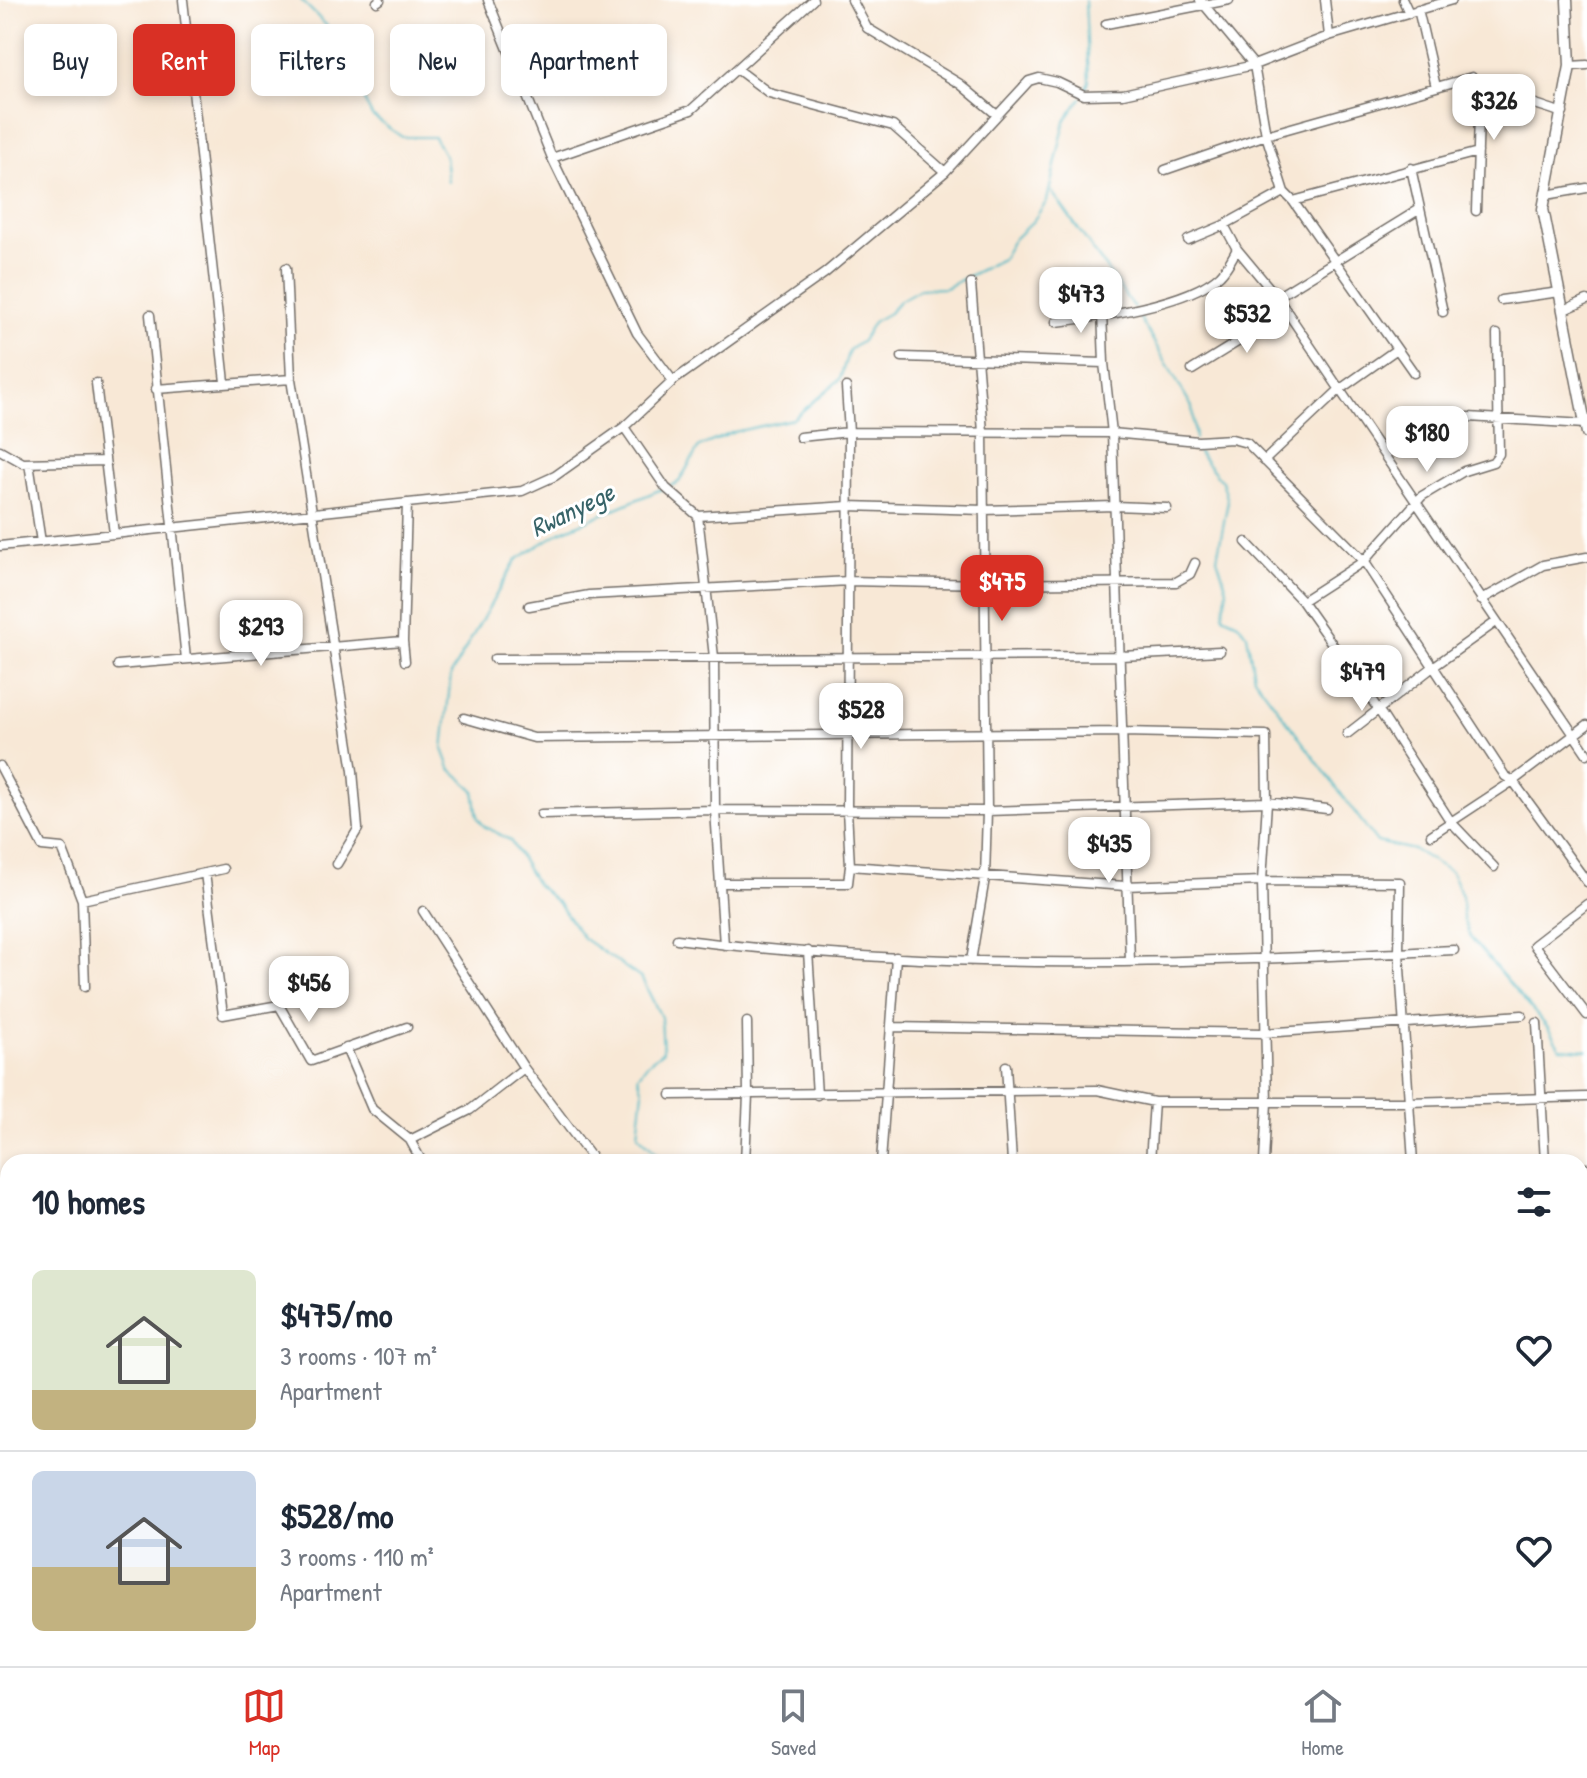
<!DOCTYPE html>
<meta charset="utf-8">
<style>
:root{--surface:#fff;--page:#f6f6f7;--text:#1f2937;--muted:#747a83;--line:#e0e1e3;--accent:#d93025}
body{margin:0;font-family:"Patrick Hand",sans-serif;background:var(--page);color:var(--text);height:100vh;display:flex;flex-direction:column;font-size:30px;white-space:nowrap}
*{box-sizing:border-box;margin:0}
p{font-size:26px;color:var(--muted)}
.icon{flex:none;width:44px;height:44px;fill:none;stroke:currentColor;stroke-width:2;stroke-linecap:round;stroke-linejoin:round}
.map{position:relative;flex:1;overflow:hidden}
.panel{position:absolute;left:0px;top:1154px;width:1588px;height:512px;display:flex;flex-direction:column;background:var(--surface);border-radius:24px 24px 0 0;box-shadow:0 4px 12px #0003}
.panel>*{flex:none}
.guide{position:absolute;left:24px;top:24px;width:800px;height:72px;display:flex;gap:16px}
.price{position:absolute;translate:-50% -68px;padding:0 18px;border-radius:16px;background:#fff;color:#222;font-size:26px;line-height:52px;filter:drop-shadow(0 2px 4px #0008)}
.price::after{content:'';position:absolute;left:50%;top:48px;width:24px;height:18px;margin-left:-12px;background:inherit;clip-path:polygon(0 0,100% 0,50% 100%)}
.price.on{background:var(--accent);color:#fff}
ul{padding:0;list-style:none}
li{display:flex;align-items:center;gap:24px;height:200px;padding:0 32px}
li+li{border-top:2px solid var(--line)}
li span{display:grid;place-items:center;flex:none;width:224px;height:160px;border-radius:12px;color:#555}
li>.icon{margin-inline-start:auto}
span .icon{width:96px;height:96px;fill:#fffc;stroke-width:1}
li b{font-size:34px}
h2{display:flex;justify-content:space-between;align-items:center;height:96px;padding:0 32px;font-size:34px}
.chip{padding:0 28px;border-radius:12px;background:var(--surface);box-shadow:0 4px 12px #0003;font-size:28px;line-height:72px}
.chip.on{background:var(--accent);color:#fff}
.menu{display:flex;justify-content:space-around;align-items:center;height:112px;border-top:2px solid var(--line);background:var(--surface);font-size:22px;color:var(--muted)}
.menu a{display:grid;justify-items:center;gap:4px}
.menu .on{color:var(--accent)}
.map>svg:first-child{display:block}
</style>
<div class="map">
<svg width="1587" height="1666" viewBox="0 0 1587 1666">
<rect width="100%" height="100%" fill="#fff"/>
<filter id="ink" filterUnits="userSpaceOnUse"><feTurbulence type="fractalNoise" baseFrequency=".0125" numOctaves="2"/><feDisplacementMap in="SourceGraphic" scale="16" xChannelSelector="R" yChannelSelector="G"/><feConvolveMatrix kernelMatrix="1 2 1 2 8 2 1 2 1" color-interpolation-filters="sRGB"/></filter>
<filter id="wash" filterUnits="userSpaceOnUse"><feTurbulence type="fractalNoise" baseFrequency=".006" numOctaves="4" result="noise"/><feDisplacementMap in="SourceGraphic" scale="32" xChannelSelector="R" yChannelSelector="G"/><feGaussianBlur stdDeviation="1.8" result="paint"/><feColorMatrix in="noise" values="0 0 0 0 0 0 0 0 0 0 0 0 0 0 0 0 0 1.4 0 .05"/><feComposite in="paint" operator="in"/></filter>
<g filter="url(#wash)">
<rect width="100%" height="100%" fill="#f8e8d6"/>
<path fill="#88b066" stroke="#5a6e48" stroke-width="2" d="M 308,1658 L 483,1658 L 490,1666 L 315,1666 Z"/>
<g fill="none" stroke-linecap="round" stroke-linejoin="round">
<path stroke="#4ab7c4" stroke-width="2" d="M 301,0 L 327,26 L 372,116 L 402,137 L 434,137 L 445,156 L 448,182
M 1084,93 L 1089,81 L 1085,0
M 1052,192 L 1134,308
M 1137,313 L 1192,407 L 1195,439
M 1196,446 L 1197,451 L 1222,481 L 1228,501 L 1217,558 L 1227,589 L 1223,616 L 1238,623 L 1247,635 L 1254,677 L 1377,842 L 1414,850 L 1451,872 L 1462,896 L 1463,918 L 1470,937 L 1548,1028 L 1560,1048 L 1587,1050
M 670,486 L 679,482 L 699,447 L 734,432 L 793,419 L 840,379 L 849,350 L 862,341 L 873,322 L 889,313 L 899,301 L 920,289 L 945,288 L 1002,259 L 1013,240 L 1033,221 L 1047,201 L 1065,121 L 1081,98
M 664,488 L 560,532 L 516,560 L 451,674 L 443,749 L 450,768 L 474,790 L 478,818 L 484,826 L 510,840 L 536,884 L 559,904 L 583,938 L 642,979 L 661,1017 L 663,1051 L 648,1063 L 638,1076 L 643,1091 L 638,1135 L 667,1162
M 1376,1658 L 1384,1666"/>
</g>
</g>
<g filter="url(#ink)">
<g fill="none" stroke-linecap="round" stroke-linejoin="round">
<defs>
<path id="minor" d="M 183,0 L 225,382
M 488,0 L 552,158 L 637,333 L 673,381
M 852,0 L 867,28 L 960,84 L 997,115
M 1200,0 L 1254,65 L 1266,135 L 1284,192 L 1293,201 L 1414,373
M 1325,0 L 1329,36
M 1403,0 L 1409,13
M 377,2 L 380,0
M 1418,9 L 1436,87
M 1106,24 L 1229,0
M 1570,66 L 1587,65
M 737,69 L 769,93 L 893,126 L 945,172
M 1479,115 C 1516,92 1524,101 1563,113
M 552,158 L 691,110 L 813,0
M 1411,168 L 1443,312
M 1165,170 L 1266,135 L 1472,77 L 1479,115 L 1476,211
M 1546,195 L 1587,188
M 1293,201 L 1478,152
M 1224,225 L 1237,249 L 1277,297 L 1587,754
M 1188,240 L 1224,225 L 1284,192
M 286,268 L 291,379 L 353,771 L 358,829 L 337,864
M 1101,285 L 1104,363 L 1112,433 L 1130,961
M 1277,297 L 1420,209
M 1501,300 L 1560,292
M 1564,310 L 1587,300
M 150,315 L 186,659
M 1056,322 C 1098,317 1189,304 1220,275 C 1228,267 1232,258 1237,249
M 902,357 L 1104,363
M 1192,370 L 1286,312
M 96,383 L 114,534
M 156,389 L 291,379
M 1468,417 L 1585,424
M 624,427 L 666,488 L 698,516 L 714,657 L 715,810 L 724,945
M 800,437 L 849,432 L 1112,433 L 1198,441 L 1232,439 L 1247,443 L 1364,561 L 1505,776 L 1513,781 L 1587,882
M 0,450 L 23,463 L 105,461
M 1264,461 L 1339,390 L 1397,349
M 29,463 L 41,542
M 698,516 L 848,506 L 984,510 L 1114,506 L 1167,508
M 1246,542 L 1302,601 L 1378,709 L 1451,822 L 1494,867
M 0,546 L 522,491 L 555,476 L 624,427 L 673,381 L 825,273 L 945,172 L 1029,81 L 1039,78 L 1057,82 L 1084,95 L 1123,94 L 1254,65 L 1329,36 L 1452,0
M 1481,600 L 1543,565 L 1587,557
M 1302,601 L 1364,561 L 1422,496 L 1464,471 L 1493,462 L 1499,454 L 1497,334
M 529,606 L 589,595 L 849,581 L 985,584 L 1176,582 L 1190,574 L 1195,563
M 494,659 L 1121,656 L 1220,651
M 405,661 L 403,641 L 407,503
M 118,665 L 403,641
M 464,718 L 534,738 L 1123,732 L 1266,735 L 1267,802 L 1262,881 L 1267,1102 L 1264,1162
M 1347,734 L 1433,667 L 1496,622
M 0,766 L 42,846 L 62,848 L 82,900 L 85,987
M 541,814 L 715,810 L 987,811 L 1267,802 L 1327,809
M 1431,835 L 1513,781 L 1587,725
M 850,866 L 1125,886 L 1262,881 L 1400,882 L 1399,953 L 1413,1162
M 205,873 L 223,1015 L 279,1005 L 311,1061 L 407,1027
M 720,883 L 848,883 L 850,866 L 847,810 L 849,432 L 846,387
M 82,900 L 223,869
M 1587,904 L 1534,945 L 1587,1015
M 423,911 L 524,1068 L 595,1162
M 677,939 C 935,972 1196,964 1454,950
M 808,951 L 817,1095
M 971,961 L 985,878 L 987,811 L 983,432 L 971,284
M 1537,1023 L 1545,1162
M 891,1027 L 1264,1033 L 1522,1015
M 346,1048 L 372,1109 L 410,1140 L 422,1162
M 1006,1066 L 1012,1162
M 671,1095 L 1097,1090 L 1154,1102 L 1408,1102 L 1587,1097
M 410,1140 L 470,1110 L 524,1068
M 745,1162 L 748,1095 L 747,1022
M 881,1162 L 896,957
M 1141,1162 L 1158,1162
M 1150,1162 L 1154,1102
M 1580,1168 L 1587,1168
M 1580,1242 L 1587,1241
M 1580,1320 L 1587,1319
M 1580,1389 L 1587,1389
M 1580,1466 L 1587,1466
M 1580,1530 L 1587,1530
M 1580,1597 L 1587,1568
M 1580,1621 L 1587,1622
M 0,1641 L 8,1650
M 17,1658 L 25,1666
M 210,1658 L 217,1666
M 793,1658 L 798,1666
M 879,1658 L 884,1666
M 710,1664 L 711,1666
M 120,1666 L 142,1658
M 852,1666 L 862,1658
M 1057,1666 L 1067,1658
M 1450,1666 L 1479,1658
M 1571,1666 L 1572,1658"/>
<path id="tertiary" d="M 1567,0 L 1570,66 L 1543,209 L 1587,433"/>
</defs>
<use href="#minor" stroke="#736d67" stroke-width="11"/>
<use href="#tertiary" stroke="#736d67" stroke-width="13"/>
<use href="#minor" stroke="#fff" stroke-width="8"/>
<use href="#tertiary" stroke="#fff" stroke-width="10"/>
</g>
</g>
<g text-anchor="middle" stroke-width="6" stroke-linejoin="round" paint-order="stroke">
<g font-size="26" font-style="italic" fill="#376368" stroke="#fff">
<text transform="translate(572 510) rotate(-26)" y="9">Rwanyege</text>
</g>
</g>
</svg>
<b class="price" style="left:1494px;top:142px">$326</b>
<b class="price" style="left:1081px;top:335px">$473</b>
<b class="price" style="left:1247px;top:355px">$532</b>
<b class="price" style="left:1427px;top:474px">$180</b>
<b class="price on" style="left:1002px;top:623px">$475</b>
<b class="price" style="left:261px;top:668px">$293</b>
<b class="price" style="left:1362px;top:713px">$479</b>
<b class="price" style="left:861px;top:751px">$528</b>
<b class="price" style="left:1109px;top:885px">$435</b>
<b class="price" style="left:309px;top:1024px">$456</b>
<div class="guide">
<a class="chip">Buy</a>
<a class="chip on">Rent</a>
<a class="chip">Filters</a>
<a class="chip">New</a>
<a class="chip">Apartment</a>
</div>
<section class="panel">
<h2>10 homes<svg class="icon" aria-label="filters" viewBox="0 0 24 24"><path d="M4 7h16M4 17h16"/><circle cx="9" cy="7" r="2"/><circle cx="15" cy="17" r="2"/></svg></h2>
<ul>
<li><span style="background:linear-gradient(#dfe7d0 75%,#c2b280 0)"><svg class="icon" aria-label="home" viewBox="0 0 24 24"><path d="M3 11l9-7 9 7M6 9v11h12V9"/></svg></span><div><b>$475/mo</b><p>3 rooms · 107 m²</p><p>Apartment</p></div><svg class="icon" aria-label="heart" viewBox="0 0 24 24"><path d="M12 20l-8-8c-3-5 5-10 8-4 3-6 11-1 8 4z"/></svg></li>
<li><span style="background:linear-gradient(#c9d6e8 60%,#c2b280 0)"><svg class="icon" aria-label="home" viewBox="0 0 24 24"><path d="M3 11l9-7 9 7M6 9v11h12V9"/></svg></span><div><b>$528/mo</b><p>3 rooms · 110 m²</p><p>Apartment</p></div><svg class="icon" aria-label="heart" viewBox="0 0 24 24"><path d="M12 20l-8-8c-3-5 5-10 8-4 3-6 11-1 8 4z"/></svg></li>
</ul>
</section>
</div>
<nav class="menu">
<a class="on"><svg class="icon" aria-label="map" viewBox="0 0 24 24"><path d="M3 6l6-2 6 2 6-2v14l-6 2-6-2-6 2zM9 4v14M15 6v14"/></svg>Map</a>
<a><svg class="icon" aria-label="saved" viewBox="0 0 24 24"><path d="M7 4h10v16l-5-4-5 4z"/></svg>Saved</a>
<a><svg class="icon" aria-label="home" viewBox="0 0 24 24"><path d="M3 11l9-7 9 7M6 9v11h12V9"/></svg>Home</a>
</nav>
